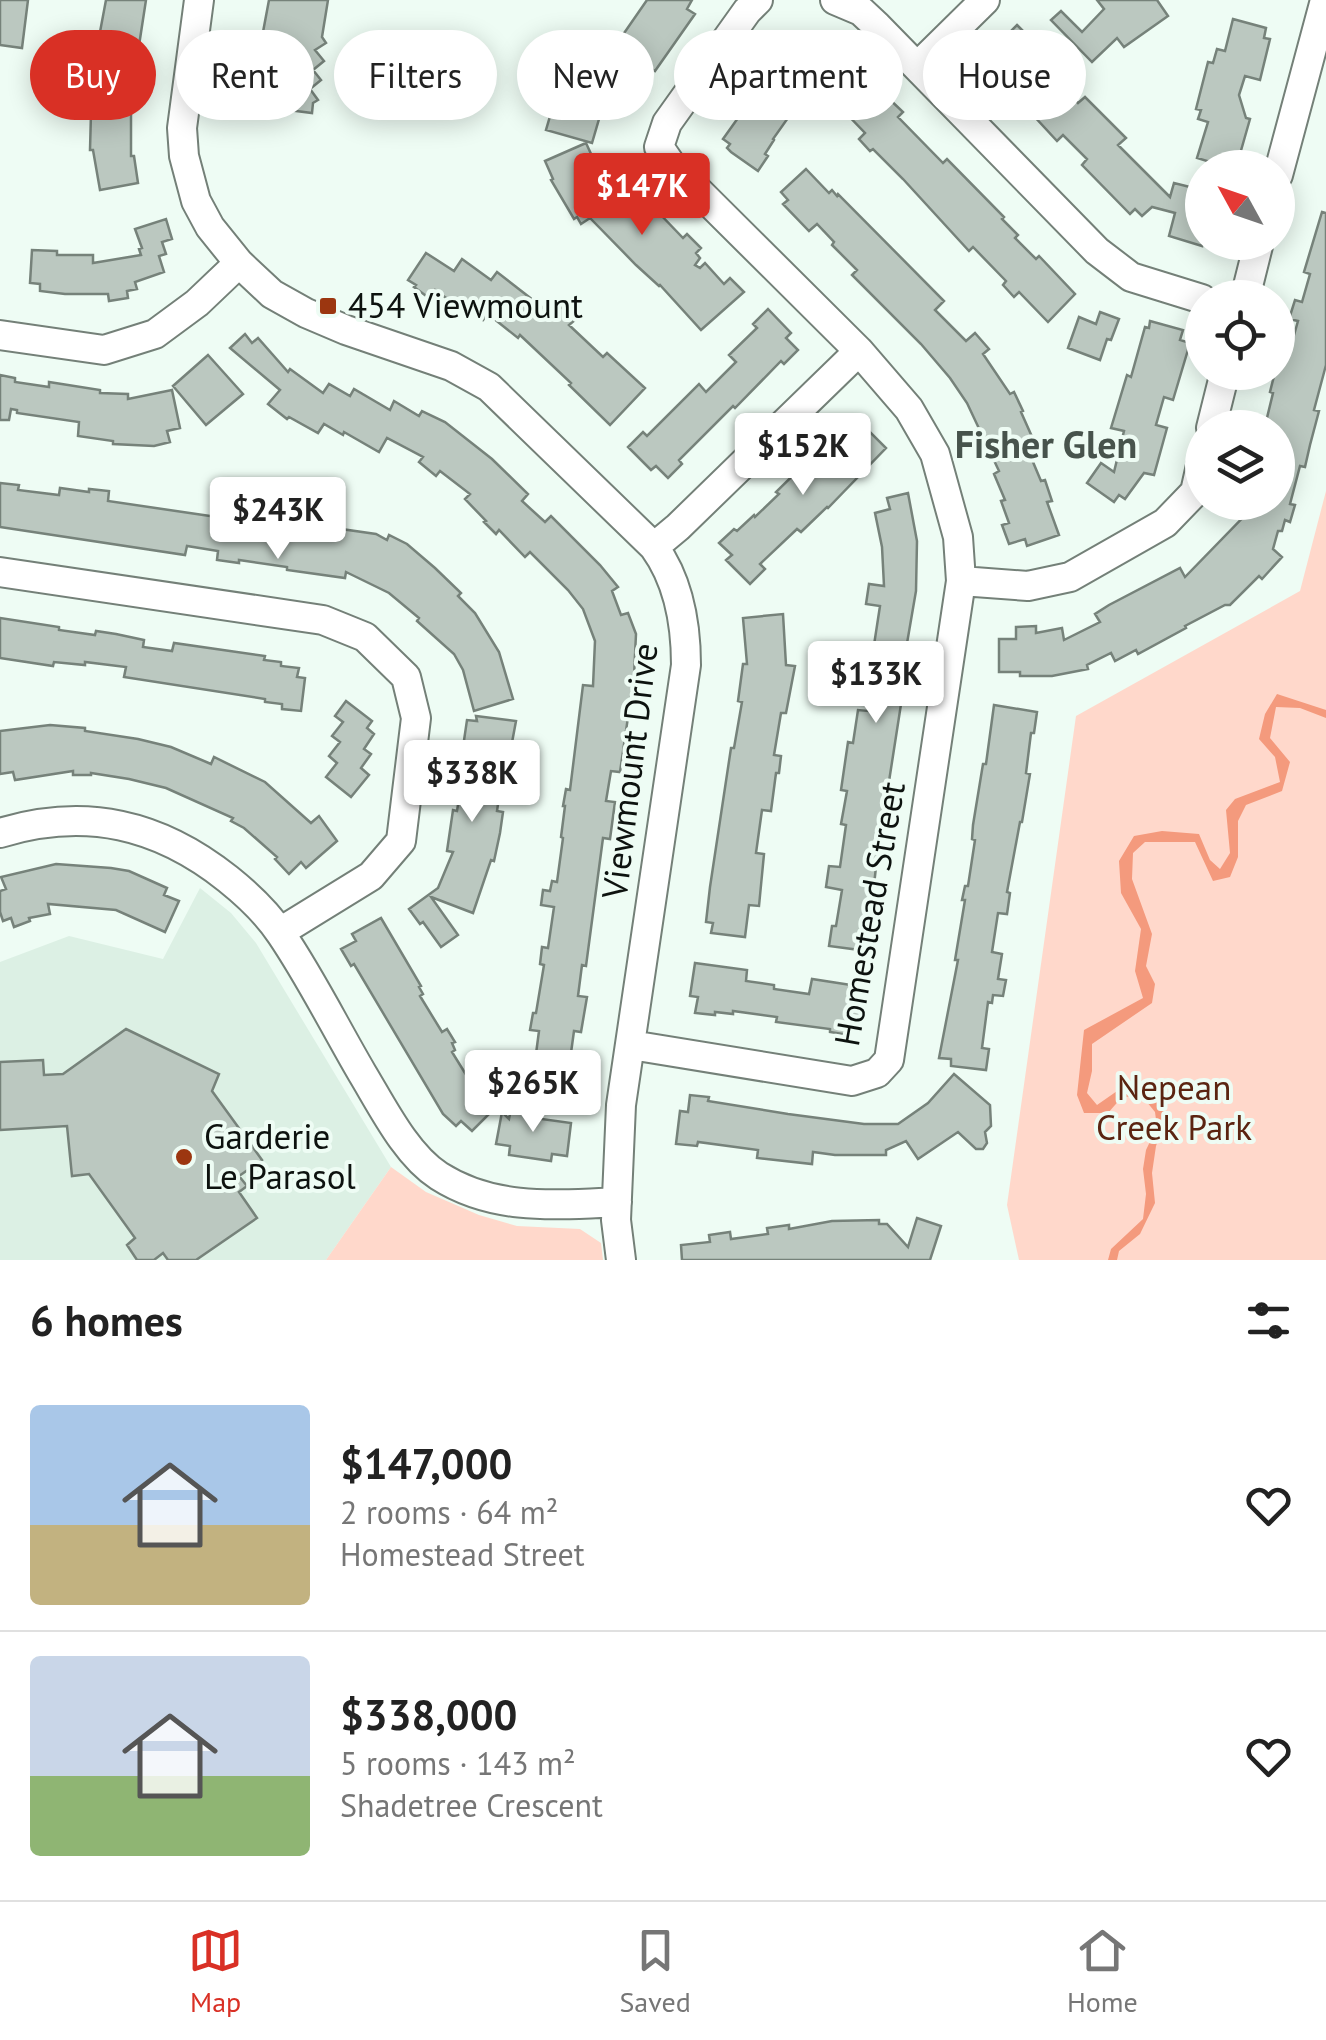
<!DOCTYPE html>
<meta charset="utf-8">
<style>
:root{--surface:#fff;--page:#f2f2f2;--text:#222;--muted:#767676;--line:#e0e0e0;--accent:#d93025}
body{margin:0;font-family:"PT Sans",sans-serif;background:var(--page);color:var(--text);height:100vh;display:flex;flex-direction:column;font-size:38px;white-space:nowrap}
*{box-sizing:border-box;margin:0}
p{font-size:32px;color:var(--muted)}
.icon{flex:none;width:55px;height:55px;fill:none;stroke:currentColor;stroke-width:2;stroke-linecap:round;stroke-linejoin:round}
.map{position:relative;height:1260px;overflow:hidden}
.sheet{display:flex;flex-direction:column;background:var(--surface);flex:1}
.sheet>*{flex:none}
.top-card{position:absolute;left:30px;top:30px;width:1268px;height:90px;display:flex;gap:20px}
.needle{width:65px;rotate:310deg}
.fabs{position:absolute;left:1185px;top:150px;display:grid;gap:20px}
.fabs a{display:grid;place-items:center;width:110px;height:110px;border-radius:50%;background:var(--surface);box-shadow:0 5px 25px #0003;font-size:50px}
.price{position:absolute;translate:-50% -85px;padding:0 22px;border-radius:10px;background:#fff;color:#222;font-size:32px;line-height:65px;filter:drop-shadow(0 2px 5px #0008)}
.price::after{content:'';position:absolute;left:50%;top:60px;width:30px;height:22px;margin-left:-15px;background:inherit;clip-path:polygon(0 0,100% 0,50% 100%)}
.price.selected{background:var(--accent);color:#fff}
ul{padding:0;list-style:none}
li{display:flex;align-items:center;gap:30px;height:250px;padding:0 30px}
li+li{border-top:2px solid var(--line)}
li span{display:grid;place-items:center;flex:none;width:280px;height:200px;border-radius:10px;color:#555}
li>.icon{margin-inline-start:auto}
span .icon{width:120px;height:120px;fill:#fffc;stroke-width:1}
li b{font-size:42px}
h2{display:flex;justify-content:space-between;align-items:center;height:120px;padding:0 30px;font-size:42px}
.tag{padding:0 35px;border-radius:45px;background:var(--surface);box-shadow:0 5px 25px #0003;font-size:35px;line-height:90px}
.tag.selected{background:var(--accent);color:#fff}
.menu{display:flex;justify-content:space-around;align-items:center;height:140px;border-top:2px solid var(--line);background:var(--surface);font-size:28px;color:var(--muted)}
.menu a{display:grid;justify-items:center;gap:5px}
.menu .selected{color:var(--accent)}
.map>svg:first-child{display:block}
</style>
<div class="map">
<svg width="1326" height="1260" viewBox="0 0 1326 1260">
<rect width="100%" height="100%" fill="#eefcf4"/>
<path fill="#dcf0e4" d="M 200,888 L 231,913 L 256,943 L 391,1167 L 326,1260 L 0,1260 L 0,962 L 69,936 L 163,959 Z"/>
<path fill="#ffd8cb" d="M 1326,491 L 1326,1260 L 1019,1260 L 1007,1205 L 1076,716 L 1300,591 Z
M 391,1167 L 426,1192 L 479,1215 L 517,1226 L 580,1229 L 601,1243 L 603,1260 L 326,1260 Z"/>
<path fill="#f49a7d" d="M 1277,694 L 1326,710 L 1326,718 L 1300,708 L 1276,707 L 1270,738 L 1290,762 L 1282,791 L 1246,805 L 1238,821 L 1238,857 L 1230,877 L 1213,881 L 1195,842 L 1145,842 L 1133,853 L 1132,879 L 1152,934 L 1146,966 L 1155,984 L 1152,1003 L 1092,1044 L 1092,1071 L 1087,1093 L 1097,1105 L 1130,1082 L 1150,1091 L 1167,1116 L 1156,1146 L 1152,1173 L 1155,1203 L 1140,1234 L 1119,1251 L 1117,1260 L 1108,1260 L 1111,1249 L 1143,1219 L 1146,1194 L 1143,1169 L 1146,1150 L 1157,1127 L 1155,1112 L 1142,1096 L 1122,1097 L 1108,1113 L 1084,1113 L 1077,1095 L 1084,1030 L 1143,998 L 1135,971 L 1141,929 L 1121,893 L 1119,861 L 1134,836 L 1162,831 L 1199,834 L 1210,860 L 1220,869 L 1230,853 L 1226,810 L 1235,799 L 1280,782 L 1275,757 L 1259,739 L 1265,714 Z"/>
<path fill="#bbc8c0" stroke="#76827a" stroke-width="2.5" d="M 0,0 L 28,0 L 22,48 L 0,45 Z
M 106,0 L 146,0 L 132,91 L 131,111 L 131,156 L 134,156 L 138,183 L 100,190 L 93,150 L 90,150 L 91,113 L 85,112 L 91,49 L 97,48 Z
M 269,0 L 328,0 L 322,37 L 326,43 L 315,50 L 324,61 L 313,70 L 321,80 L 310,89 L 318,100 L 313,103 L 312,113 L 257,106 L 258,95 L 255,90 L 265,82 L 259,72 L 263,68 L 265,57 L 262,53 L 266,50 L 267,39 L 263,32 Z
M 647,0 L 692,0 L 687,9 L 695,14 L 655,71 L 650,68 L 641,83 L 636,79 L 626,94 L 621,91 L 611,105 L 604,100 L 602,107 L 568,84 L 578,70 L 587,76 L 597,61 L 602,65 Z
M 1097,0 L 1157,0 L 1168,16 L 1124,47 L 1117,38 L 1092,62 L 1051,20 L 1061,11 L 1082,32 L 1104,9 Z
M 1233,19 L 1266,28 L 1264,38 L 1270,39 L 1260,80 L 1245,76 L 1239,95 L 1246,118 L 1250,119 L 1236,168 L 1230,168 L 1197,158 L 1208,122 L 1198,119 L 1201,110 L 1196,109 L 1208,62 L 1213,63 L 1217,49 L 1225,51 Z
M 1017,25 L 1034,42 L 1030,47 L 1054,72 L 1051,75 L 1078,103 L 1085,97 L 1126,138 L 1118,145 L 1170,197 L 1174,183 L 1202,190 L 1202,246 L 1169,236 L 1175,213 L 1152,207 L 1142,216 L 1135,209 L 1130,214 L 1082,165 L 1087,159 L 1063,135 L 1057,141 L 1033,115 L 1036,112 L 1003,77 L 996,85 L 981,70 L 998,54 L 993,49 Z
M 796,35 L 804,40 L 808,35 L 839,56 L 829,70 L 824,67 L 773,139 L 774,140 L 765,154 L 768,156 L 758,171 L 731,152 L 727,148 L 730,144 L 723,139 L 743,111 L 738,107 L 751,89 L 758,93 L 775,67 L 770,63 L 783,45 L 787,48 Z
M 864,75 L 903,112 L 898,117 L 943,163 L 947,159 L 1004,217 L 1002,219 L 1018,235 L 1015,238 L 1036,259 L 1039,256 L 1075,294 L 1048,322 L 1019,292 L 1014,297 L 1003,285 L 1006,281 L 973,247 L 969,251 L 903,179 L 873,149 L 870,151 L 859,139 L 865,133 L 841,108 L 855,94 L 850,89 Z
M 553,106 L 599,119 L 592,143 L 546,130 Z
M 586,143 L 603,180 L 606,179 L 616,196 L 629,209 L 634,204 L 649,219 L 657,211 L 683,238 L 687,234 L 701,248 L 696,253 L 700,258 L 695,265 L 700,268 L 705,263 L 724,284 L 730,278 L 744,292 L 701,330 L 660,285 L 659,286 L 636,265 L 590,218 L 581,224 L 577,217 L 574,219 L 551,180 L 553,179 L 545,161 Z
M 806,169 L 829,193 L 832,190 L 837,196 L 838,194 L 944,301 L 935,310 L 966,341 L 975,333 L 989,349 L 983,354 L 1010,394 L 1014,392 L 1023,411 L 1021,412 L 1033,439 L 1025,443 L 1041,481 L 1045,480 L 1052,501 L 1047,502 L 1059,535 L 1027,546 L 1025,539 L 1009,544 L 1002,525 L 1009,523 L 1001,501 L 1005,500 L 994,474 L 999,471 L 967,403 L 950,378 L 921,344 L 852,275 L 857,270 L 832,245 L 834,242 L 817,224 L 809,231 L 783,204 L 788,200 L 781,192 Z
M 1322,212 L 1326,213 L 1326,365 L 1314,410 L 1319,411 L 1310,445 L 1305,467 L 1300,466 L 1290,504 L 1295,505 L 1290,522 L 1285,520 L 1282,531 L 1278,531 L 1273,549 L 1282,557 L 1262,579 L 1259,576 L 1230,605 L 1225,605 L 1185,626 L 1186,628 L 1138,654 L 1136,650 L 1115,661 L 1111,653 L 1087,665 L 1088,669 L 1052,676 L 1020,676 L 1020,672 L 999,672 L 999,639 L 1016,639 L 1016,627 L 1036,626 L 1036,633 L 1062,628 L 1064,640 L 1100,622 L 1095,614 L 1109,605 L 1180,568 L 1185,577 L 1258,502 L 1278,502 L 1278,428 L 1265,426 L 1273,393 L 1270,392 L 1275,372 L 1278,372 L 1282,347 L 1290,349 L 1298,321 L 1289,319 L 1295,300 L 1302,302 L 1310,274 L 1304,272 Z
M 166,219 L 172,239 L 162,242 L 166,254 L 159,256 L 164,272 L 135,282 L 137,289 L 127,291 L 128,298 L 109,301 L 108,294 L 65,294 L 40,291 L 40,284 L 30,283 L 32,250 L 57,251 L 57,255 L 93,255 L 93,263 L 141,255 L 139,249 L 142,248 L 135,229 Z
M 426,253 L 454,271 L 462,259 L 491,280 L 497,272 L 551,314 L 559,305 L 575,320 L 569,325 L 603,357 L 607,353 L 645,388 L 610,425 L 569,385 L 571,383 L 520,335 L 518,338 L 488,314 L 483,320 L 464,307 L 463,310 L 435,290 L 429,298 L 414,287 L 416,285 L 408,280 Z
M 768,309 L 791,333 L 786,338 L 798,350 L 784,364 L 781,361 L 735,408 L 733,406 L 679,460 L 682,464 L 668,478 L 656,466 L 651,470 L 628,447 L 643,432 L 647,436 L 699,384 L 706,392 L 736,362 L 729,355 L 757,328 L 753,324 Z
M 1100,312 L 1119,319 L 1111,340 L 1107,339 L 1100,360 L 1068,348 L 1079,317 L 1096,324 Z
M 1150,321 L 1183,330 L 1180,340 L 1190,343 L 1173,400 L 1164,397 L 1156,425 L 1167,428 L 1154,475 L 1144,473 L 1125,499 L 1119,495 L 1114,502 L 1087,483 L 1101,463 L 1114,472 L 1124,431 L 1111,428 L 1127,375 L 1131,377 L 1145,327 L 1149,328 Z
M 245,334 L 252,343 L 258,338 L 288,372 L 290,369 L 323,393 L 329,384 L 350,396 L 354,389 L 390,410 L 394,401 L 419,416 L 422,411 L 445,422 L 492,459 L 528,494 L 522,501 L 545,522 L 551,516 L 600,565 L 618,587 L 612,591 L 621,615 L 628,613 L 636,634 L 634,676 L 620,772 L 611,771 L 606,801 L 615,802 L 610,839 L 603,838 L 586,966 L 582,965 L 578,996 L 587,997 L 581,1032 L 574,1031 L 570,1060 L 577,1060 L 574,1080 L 555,1077 L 555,1072 L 534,1069 L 539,1031 L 530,1030 L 533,1013 L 536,1013 L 544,965 L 540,964 L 542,947 L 548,948 L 554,907 L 541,905 L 543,890 L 550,891 L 552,881 L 557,882 L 563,838 L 561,837 L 565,806 L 563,806 L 566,789 L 570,790 L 583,685 L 593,686 L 595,641 L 583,609 L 568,590 L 530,552 L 525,557 L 499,530 L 496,534 L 484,522 L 486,521 L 465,499 L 470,494 L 440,471 L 436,476 L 419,462 L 423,457 L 387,438 L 379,452 L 344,432 L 343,435 L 324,424 L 318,433 L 289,417 L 287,419 L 268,404 L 280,390 L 230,348 Z
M 208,355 L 243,394 L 206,425 L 173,386 Z
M 0,375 L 15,378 L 15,382 L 49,387 L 49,382 L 100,390 L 100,393 L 128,394 L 128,399 L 172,390 L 180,428 L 167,431 L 170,442 L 154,446 L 113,444 L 113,441 L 78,436 L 79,422 L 17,413 L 17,410 L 11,409 L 9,420 L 0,420 Z
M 846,418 L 857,430 L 862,424 L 886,448 L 828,508 L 827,507 L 801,532 L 797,529 L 760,564 L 765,569 L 750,584 L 726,560 L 732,555 L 719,543 L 734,529 L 737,531 L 754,515 L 755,517 L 779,494 L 776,492 L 834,435 L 831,432 Z
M 0,483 L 19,485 L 18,490 L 59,495 L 60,488 L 89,492 L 89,489 L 109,491 L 108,501 L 251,522 L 251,518 L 287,523 L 287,527 L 340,535 L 341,529 L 376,534 L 387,540 L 389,535 L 407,544 L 435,568 L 461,593 L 458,596 L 475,613 L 499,652 L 513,699 L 474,711 L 463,670 L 454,654 L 417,621 L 419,618 L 389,593 L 346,572 L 345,578 L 309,573 L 287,570 L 287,567 L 239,560 L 239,563 L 217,560 L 218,551 L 187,546 L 185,555 L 0,527 Z
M 908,493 L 917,541 L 916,591 L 900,684 L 904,685 L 883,820 L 880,820 L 875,848 L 878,849 L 872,903 L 868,923 L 865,923 L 860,950 L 829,946 L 832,926 L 836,926 L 842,890 L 826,887 L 829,866 L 840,867 L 846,825 L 841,824 L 847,791 L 841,790 L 848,742 L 853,743 L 858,710 L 868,711 L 874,672 L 870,671 L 880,606 L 866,604 L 869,584 L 884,586 L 882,547 L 875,513 L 890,509 L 887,498 Z
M 783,614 L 786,665 L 795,666 L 786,713 L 781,713 L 774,755 L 781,756 L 779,773 L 776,773 L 771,811 L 762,810 L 756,853 L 764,854 L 759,906 L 749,905 L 745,937 L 711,933 L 713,923 L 706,922 L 710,887 L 731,748 L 734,748 L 742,702 L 738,701 L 743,664 L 747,664 L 743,618 Z
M 0,618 L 59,627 L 59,630 L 95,635 L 96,631 L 116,634 L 144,640 L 143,647 L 172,651 L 174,643 L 265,656 L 264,660 L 281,662 L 281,666 L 299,668 L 297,677 L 305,678 L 301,711 L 282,709 L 282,704 L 265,702 L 265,699 L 124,677 L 126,667 L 85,662 L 85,665 L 54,662 L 53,666 L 0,658 Z
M 346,701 L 372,721 L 367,728 L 374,734 L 364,749 L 371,754 L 361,768 L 369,775 L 351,797 L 326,777 L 337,763 L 329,756 L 340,742 L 332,736 L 343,722 L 335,716 Z
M 994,705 L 1037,712 L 1034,733 L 1031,733 L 1026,773 L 1030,774 L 1022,822 L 1020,822 L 1007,892 L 1010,893 L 1007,914 L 998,913 L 992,952 L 1002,954 L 998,979 L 1006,980 L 1003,996 L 993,995 L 992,1003 L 988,1002 L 982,1048 L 989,1049 L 986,1070 L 951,1066 L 951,1059 L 939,1058 L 958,960 L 955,960 L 965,900 L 962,900 L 965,886 L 968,886 L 975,840 L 972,839 L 973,825 L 983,764 L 986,764 Z
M 476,716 L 516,721 L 508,764 L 505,764 L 503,771 L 497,811 L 503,812 L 500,833 L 494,861 L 491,860 L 473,913 L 431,897 L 458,935 L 441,947 L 423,922 L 420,924 L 409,909 L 438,888 L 453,852 L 447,851 L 453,810 L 457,811 L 466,755 L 462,754 L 467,720 L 477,721 Z
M 50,725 L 85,728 L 85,731 L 138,739 L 171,747 L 211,764 L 214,757 L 265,782 L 311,823 L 319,816 L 337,841 L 306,868 L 301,862 L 289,874 L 275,859 L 277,857 L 244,828 L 231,821 L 233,818 L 166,788 L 129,779 L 91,773 L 91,775 L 73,775 L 73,771 L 15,780 L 13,772 L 0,774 L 0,731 Z
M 56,864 L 111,868 L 129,871 L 167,888 L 164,895 L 179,901 L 165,932 L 116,910 L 48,904 L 50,914 L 29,918 L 30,921 L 14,927 L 11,918 L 3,921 L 0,912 L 0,891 L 6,889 L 1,877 Z
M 381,918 L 421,986 L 419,987 L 423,994 L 420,996 L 442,1032 L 447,1029 L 455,1042 L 452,1043 L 455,1050 L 452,1052 L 473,1086 L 496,1107 L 472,1131 L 461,1121 L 456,1126 L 443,1114 L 354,964 L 351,966 L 341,949 L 356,941 L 352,934 Z
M 695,963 L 747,970 L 746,981 L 774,985 L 774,989 L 809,994 L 812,979 L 864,987 L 859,1020 L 851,1019 L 849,1035 L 830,1032 L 830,1029 L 776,1022 L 777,1017 L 733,1011 L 733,1014 L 715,1012 L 715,1015 L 695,1013 L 698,997 L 690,996 Z
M 126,1029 L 219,1074 L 212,1091 L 262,1160 L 239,1176 L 247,1186 L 239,1192 L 257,1218 L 196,1260 L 168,1260 L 163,1253 L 154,1260 L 137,1260 L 127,1245 L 135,1238 L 89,1174 L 72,1176 L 67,1126 L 0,1130 L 0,1062 L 43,1060 L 44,1075 L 63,1074 Z
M 954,1074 L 990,1105 L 991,1126 L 985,1132 L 987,1143 L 983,1149 L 976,1149 L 958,1132 L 918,1159 L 906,1141 L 886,1150 L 886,1155 L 835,1155 L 813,1152 L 812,1164 L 757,1158 L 758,1150 L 698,1142 L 697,1146 L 676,1144 L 680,1111 L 688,1112 L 690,1095 L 709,1097 L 708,1101 L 788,1114 L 864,1124 L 898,1124 L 928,1103 Z
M 512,1104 L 529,1107 L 527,1117 L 571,1123 L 567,1156 L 552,1154 L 551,1161 L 509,1155 L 510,1146 L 496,1144 L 502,1112 L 509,1119 Z
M 917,1218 L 941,1226 L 930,1260 L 682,1260 L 681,1245 L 710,1242 L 709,1235 L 730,1232 L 731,1239 L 768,1234 L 767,1228 L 789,1225 L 789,1229 L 832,1221 L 879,1220 L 879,1224 L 887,1224 L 908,1247 Z"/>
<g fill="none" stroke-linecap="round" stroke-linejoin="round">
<defs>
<path id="minor" d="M 199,0 L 182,128 L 184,156 L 196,201 L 210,227 L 239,263 L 272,294 L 306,313 L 346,330 L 451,366 L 489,387 L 654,547 C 678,580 686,624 686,665 L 621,1105 L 616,1220 L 621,1260
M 835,0 L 861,11 L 877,26 L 1097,251 L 1131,277 L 1202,299
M 917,67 L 985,0
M 1278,175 L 1325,0
M 1245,298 L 1259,242
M 0,335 L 104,350 L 155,334 L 197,303 L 239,263
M 1211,428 L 1225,372
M 654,547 L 678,527 L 859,351
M 0,572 L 323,620 L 365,637 L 406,677 L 416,718 L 401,841 L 371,876 L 280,932
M 961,581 L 1028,586 L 1070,577 L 1165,523 L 1195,492 L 1202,461
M 0,833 C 86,807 159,824 228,879 C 248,895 267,913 281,934 C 311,978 335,1027 362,1073 C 382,1106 406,1155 439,1176 C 494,1211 555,1205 617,1202
M 631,1045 L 852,1081 L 877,1073 L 889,1060 L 961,581 L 958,537 L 935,454 L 909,409 L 859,351 L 670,163 L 659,147 L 667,123 L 747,11 L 758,0"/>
</defs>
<use href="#minor" stroke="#748078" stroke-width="32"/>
<use href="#minor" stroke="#fff" stroke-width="28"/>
</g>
<g fill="#9c3610" stroke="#eefcf4" stroke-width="4">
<rect x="318" y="296" width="20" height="20" rx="5"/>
<circle cx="184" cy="1157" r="10"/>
</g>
<g text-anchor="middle" stroke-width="8" stroke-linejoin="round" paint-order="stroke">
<g font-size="35" fill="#0d120f" stroke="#eefcf4" text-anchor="start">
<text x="348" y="318">454 Viewmount</text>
<text x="204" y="1149">Garderie<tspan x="204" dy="40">Le Parasol</tspan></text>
</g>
<g font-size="35" fill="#0d120f" stroke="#eefcf4">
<text transform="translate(630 771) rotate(-83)" y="12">Viewmount Drive</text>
<text transform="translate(870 914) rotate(-80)" y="12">Homestead Street</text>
</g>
<g font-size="35" fill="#5b2411" stroke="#eefcf4">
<text x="1174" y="1100">Nepean<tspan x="1174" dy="40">Creek Park</tspan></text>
</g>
<g font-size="38" font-weight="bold" fill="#47534c" stroke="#eefcf4">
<text x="1046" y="458">Fisher Glen</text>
</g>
</g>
</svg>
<div class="fabs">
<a><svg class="needle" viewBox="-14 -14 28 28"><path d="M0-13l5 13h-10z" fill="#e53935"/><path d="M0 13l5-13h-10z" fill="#767676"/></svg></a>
<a><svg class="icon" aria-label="locate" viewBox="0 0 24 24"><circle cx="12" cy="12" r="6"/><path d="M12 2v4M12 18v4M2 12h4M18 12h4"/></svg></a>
<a><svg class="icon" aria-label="layers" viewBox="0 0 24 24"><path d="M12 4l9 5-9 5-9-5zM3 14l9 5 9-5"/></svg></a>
</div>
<b class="price selected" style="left:642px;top:238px">$147K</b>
<b class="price" style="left:803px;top:498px">$152K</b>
<b class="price" style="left:278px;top:562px">$243K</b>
<b class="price" style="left:876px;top:726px">$133K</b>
<b class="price" style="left:472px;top:825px">$338K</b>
<b class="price" style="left:533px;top:1135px">$265K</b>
<div class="top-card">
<a class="tag selected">Buy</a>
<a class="tag">Rent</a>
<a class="tag">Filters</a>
<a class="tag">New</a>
<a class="tag">Apartment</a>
<a class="tag">House</a>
</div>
</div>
<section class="sheet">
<h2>6 homes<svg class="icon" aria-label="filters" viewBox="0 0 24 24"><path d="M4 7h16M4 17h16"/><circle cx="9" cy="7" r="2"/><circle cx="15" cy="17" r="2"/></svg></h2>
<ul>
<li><span style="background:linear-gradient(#a9c7e8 60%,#c2b280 0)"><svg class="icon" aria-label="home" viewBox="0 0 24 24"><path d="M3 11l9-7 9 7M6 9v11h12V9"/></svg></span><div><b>$147,000</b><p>2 rooms · 64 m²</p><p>Homestead Street</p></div><svg class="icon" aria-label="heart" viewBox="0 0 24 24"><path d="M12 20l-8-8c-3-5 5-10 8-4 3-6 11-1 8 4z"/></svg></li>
<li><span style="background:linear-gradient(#c9d6e8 60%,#8fb573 0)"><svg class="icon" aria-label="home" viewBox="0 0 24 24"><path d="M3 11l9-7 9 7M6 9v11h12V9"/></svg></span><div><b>$338,000</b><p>5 rooms · 143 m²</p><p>Shadetree Crescent</p></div><svg class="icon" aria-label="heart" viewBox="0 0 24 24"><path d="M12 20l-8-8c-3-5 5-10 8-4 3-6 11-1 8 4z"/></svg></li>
</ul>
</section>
<nav class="menu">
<a class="selected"><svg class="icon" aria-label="map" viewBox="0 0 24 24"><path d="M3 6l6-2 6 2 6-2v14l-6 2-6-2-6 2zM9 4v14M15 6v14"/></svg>Map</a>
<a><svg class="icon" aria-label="saved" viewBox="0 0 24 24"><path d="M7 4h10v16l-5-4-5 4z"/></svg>Saved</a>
<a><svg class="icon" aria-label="home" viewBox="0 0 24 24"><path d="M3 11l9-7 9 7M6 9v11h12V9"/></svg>Home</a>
</nav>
